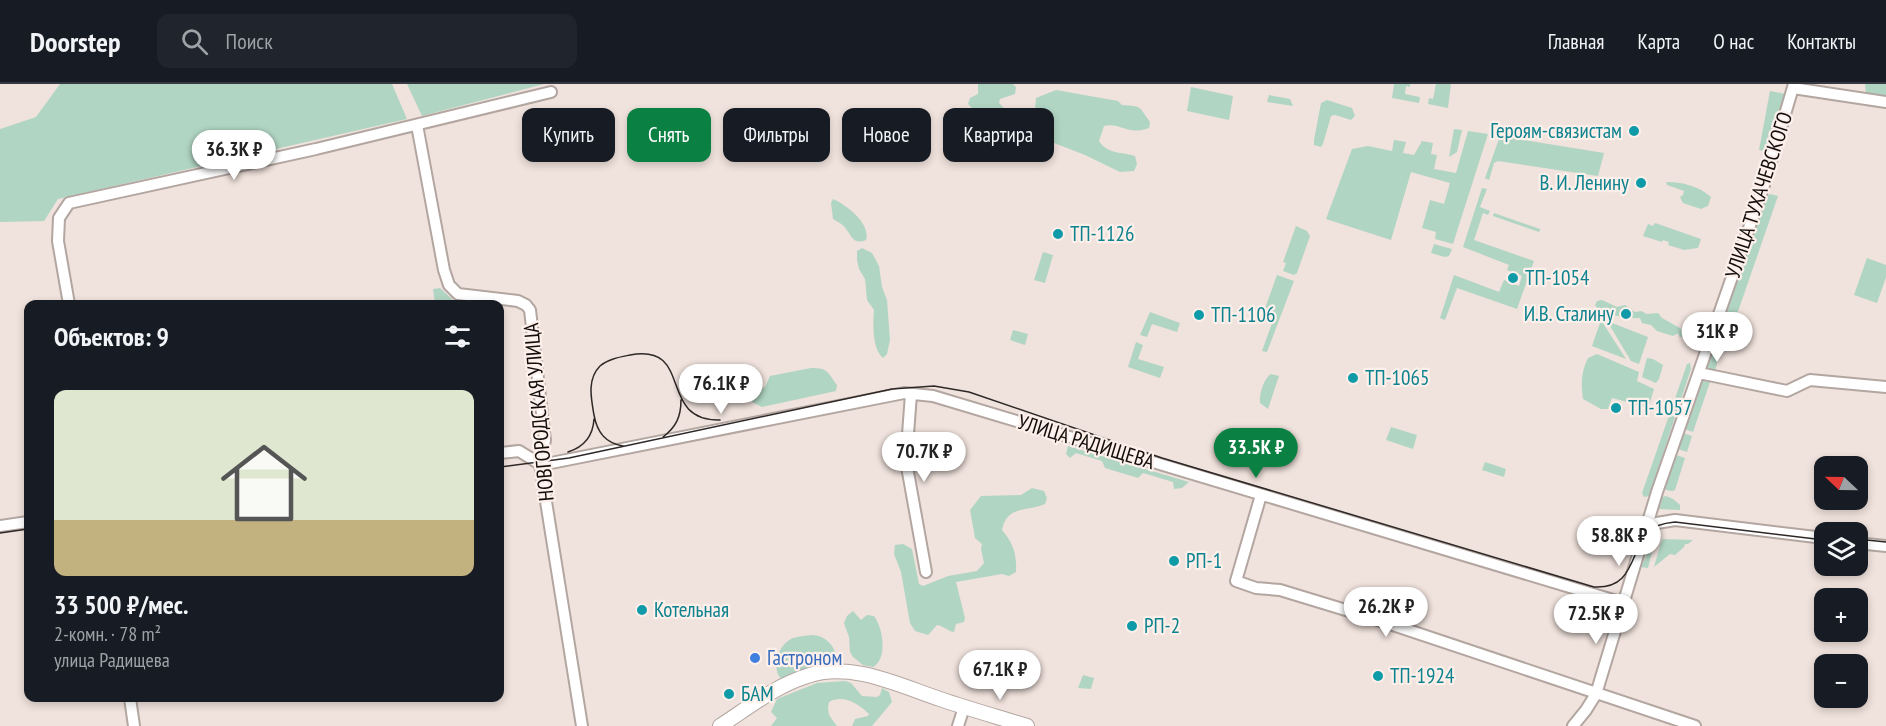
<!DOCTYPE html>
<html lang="ru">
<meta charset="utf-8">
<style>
:root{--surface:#171b24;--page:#20242c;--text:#f1f3f6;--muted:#9ea1a6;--line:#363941;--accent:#0b8043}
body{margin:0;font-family:"PT Sans Narrow",sans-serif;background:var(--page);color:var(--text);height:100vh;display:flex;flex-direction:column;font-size:22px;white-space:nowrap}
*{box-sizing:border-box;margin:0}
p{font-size:20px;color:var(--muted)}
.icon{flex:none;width:33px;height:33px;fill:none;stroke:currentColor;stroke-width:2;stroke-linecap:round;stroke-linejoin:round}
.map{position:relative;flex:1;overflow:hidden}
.sheet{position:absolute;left:24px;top:216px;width:480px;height:402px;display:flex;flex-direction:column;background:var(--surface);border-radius:12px;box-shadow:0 3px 9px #0003}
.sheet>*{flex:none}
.top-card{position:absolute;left:522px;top:24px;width:570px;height:54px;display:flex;gap:12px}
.needle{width:39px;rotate:292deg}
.controls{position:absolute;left:1814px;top:372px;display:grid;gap:12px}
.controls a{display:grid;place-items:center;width:54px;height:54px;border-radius:12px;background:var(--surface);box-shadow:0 3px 9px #0003;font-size:30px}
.price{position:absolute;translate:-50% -51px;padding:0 14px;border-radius:21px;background:#fff;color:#222;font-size:20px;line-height:39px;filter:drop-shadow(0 2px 3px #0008)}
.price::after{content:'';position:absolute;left:50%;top:36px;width:18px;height:14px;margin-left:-9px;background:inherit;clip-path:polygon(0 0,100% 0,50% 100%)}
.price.on{background:var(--accent);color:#fff}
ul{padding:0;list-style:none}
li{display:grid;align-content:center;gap:12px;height:318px;padding:0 30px}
li span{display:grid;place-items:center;height:186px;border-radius:12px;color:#555}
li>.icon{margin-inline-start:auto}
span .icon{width:108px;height:108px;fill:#fffc;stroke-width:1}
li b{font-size:26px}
h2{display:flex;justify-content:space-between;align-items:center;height:72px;padding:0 30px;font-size:26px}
.tag{padding:0 21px;border-radius:12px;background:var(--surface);box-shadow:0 3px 9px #0003;font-size:21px;line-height:54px}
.tag.on{background:var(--accent);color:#fff}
header{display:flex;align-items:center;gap:36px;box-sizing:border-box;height:84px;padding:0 30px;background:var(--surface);border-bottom:2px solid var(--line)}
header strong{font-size:28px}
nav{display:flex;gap:33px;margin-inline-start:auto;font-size:21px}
.search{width:420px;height:54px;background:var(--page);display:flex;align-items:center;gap:15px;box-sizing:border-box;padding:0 21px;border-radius:12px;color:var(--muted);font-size:22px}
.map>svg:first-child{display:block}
</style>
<header>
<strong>Doorstep</strong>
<div class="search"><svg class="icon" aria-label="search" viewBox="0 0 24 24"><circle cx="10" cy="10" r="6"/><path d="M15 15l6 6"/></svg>Поиск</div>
<nav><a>Главная</a><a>Карта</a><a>О нас</a><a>Контакты</a></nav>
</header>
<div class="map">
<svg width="1886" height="642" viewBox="0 0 1886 642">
<rect width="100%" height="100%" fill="#f0e2dc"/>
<path fill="#b1d5c3" d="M 60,0 L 392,0 L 407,35 L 58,115 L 44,137 L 0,138 L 0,45 L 36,33 Z
M 407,0 L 544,0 L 422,32 Z
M 978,0 L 1013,0 L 1016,3 L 1015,10 L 1000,15 L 999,19 L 1005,25 L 1017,24 L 1028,30 L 1035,26 L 1036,14 L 1056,6 L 1118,17 L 1122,21 C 1143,22 1139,23 1150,38 L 1149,44 C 1127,52 1121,38 1104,42 L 1099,57 C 1107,70 1122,68 1135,72 L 1137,80 L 1134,87 L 1120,88 L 1085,71 L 1054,59 L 1036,48 L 1029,50 L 1018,47 L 1001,35 L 972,24 L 968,20 L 970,14 L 978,10 Z
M 1394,0 L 1410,0 L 1410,3 L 1406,2 L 1405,10 L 1420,13 L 1419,19 L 1392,14 Z
M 1436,0 L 1451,0 L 1448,24 L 1428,20 L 1429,14 L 1433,15 Z
M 1865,0 L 1886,0 L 1886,13 L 1866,10 Z
M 1191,3 L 1233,12 L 1229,36 L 1187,27 Z
M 1770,7 L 1786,10 L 1769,68 L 1759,66 Z
M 1269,11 L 1290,15 L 1293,22 L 1267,18 Z
M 1327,16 L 1352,24 L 1355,32 L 1351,36 L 1335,31 L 1331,32 L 1323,60 L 1321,63 L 1314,61 L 1314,56 L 1321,19 Z
M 1454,45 L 1462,46 L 1457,68 L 1449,73 Z
M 1468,47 L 1488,50 L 1453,160 L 1435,155 L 1436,148 L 1422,144 L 1430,116 L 1444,120 L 1450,99 L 1411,88 L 1391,156 L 1326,135 L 1352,65 L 1368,62 L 1392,67 L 1394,56 L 1406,58 L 1403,69 L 1414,71 L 1422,57 L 1433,59 L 1431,70 L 1437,71 L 1434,85 L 1456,89 Z
M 1500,52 L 1604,69 L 1598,92 L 1498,77 L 1494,79 L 1489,96 L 1485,94 Z
M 1666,98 C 1682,98 1699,102 1711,113 L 1708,122 L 1701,125 L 1683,119 L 1680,113 L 1683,111 L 1684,107 L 1667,101 Z
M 1482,104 L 1487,105 L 1480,123 L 1490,127 L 1488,131 L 1483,129 L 1474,156 L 1534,177 L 1517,225 L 1457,204 L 1445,236 L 1440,234 L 1454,191 L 1499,208 L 1504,196 L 1519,202 L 1522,192 L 1507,186 L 1509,181 L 1463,163 Z
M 1770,110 L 1778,112 L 1734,239 L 1716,246 L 1765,113 Z
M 833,115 C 847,121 871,140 866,156 C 854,161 852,153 846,145 C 843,140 838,138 833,135 L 831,119 Z
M 1494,129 L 1540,145 L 1540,146 L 1539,148 L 1493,132 Z
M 1655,139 L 1701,155 L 1698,164 L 1684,166 L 1668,161 L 1669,158 L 1663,156 L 1662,158 L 1643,152 L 1648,140 L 1653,142 Z
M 1296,142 L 1307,147 L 1310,152 L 1297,189 L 1294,191 L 1283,187 L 1286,179 L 1283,178 Z
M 1434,160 L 1452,165 L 1449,172 L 1445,173 L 1431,169 Z
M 862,164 L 872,169 L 879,182 L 882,203 L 887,216 L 890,256 L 887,270 L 883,274 C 872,265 873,240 874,226 L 867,216 L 865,195 L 859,185 L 857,176 L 857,167 Z
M 1043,168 L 1053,171 L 1045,199 L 1034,196 Z
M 1867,174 L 1886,181 L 1886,193 L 1877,219 L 1854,211 Z
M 1277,191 L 1294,197 L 1267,268 L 1262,267 L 1275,231 L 1264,227 Z
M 440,204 L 453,216 L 453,220 L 435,220 L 433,205 Z
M 1602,216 L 1617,223 L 1625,221 L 1635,228 L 1641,227 L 1647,230 L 1658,229 L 1662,234 L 1680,244 L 1682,246 L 1682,252 L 1680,254 L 1678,249 L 1673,252 L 1657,247 L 1651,241 L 1642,239 L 1640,234 C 1628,235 1601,231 1595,221 L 1597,217 Z
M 1150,228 L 1180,239 L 1177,248 L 1152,240 L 1147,253 L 1140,251 Z
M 1601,236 L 1626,275 L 1592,262 Z
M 1607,237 L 1648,253 L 1639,280 L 1631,277 Z
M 1013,246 L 1028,250 L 1025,261 L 1010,256 Z
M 1725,250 L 1715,287 L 1712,291 L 1703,284 L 1713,255 Z
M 1136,258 L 1143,261 L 1138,275 L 1164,283 L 1160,294 L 1128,283 Z
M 1597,270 L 1639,288 L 1637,297 L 1654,305 L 1648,325 C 1638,321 1625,317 1612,314 L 1608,325 L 1601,325 L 1583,315 C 1581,300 1581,288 1588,274 Z
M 1647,274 L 1653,275 L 1663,281 L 1659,295 L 1656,299 L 1642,293 Z
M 1690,279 L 1691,285 L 1650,409 L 1649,412 L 1644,413 L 1642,409 L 1687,280 Z
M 811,284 C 829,284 827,288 837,301 L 836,307 L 762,323 L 752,318 L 750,309 L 765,303 L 770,292 Z
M 1271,290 L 1279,292 L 1268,325 L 1260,319 C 1259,310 1264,294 1271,290 Z
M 1698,296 L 1710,298 L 1693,348 L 1681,344 Z
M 1391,343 L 1417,351 L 1413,365 L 1386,356 Z
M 1680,348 L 1692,352 L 1687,368 L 1675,364 Z
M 1068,362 L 1189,398 L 1182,404 L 1174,405 L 1173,398 L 1143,389 L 1138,394 L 1105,384 L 1102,377 L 1076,369 L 1070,374 L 1066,370 Z
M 1673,370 L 1685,374 L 1675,406 L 1672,407 L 1666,406 L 1663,401 Z
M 1485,378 L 1506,385 L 1504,393 L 1482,386 Z
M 1032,404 L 1044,407 L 1047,414 L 1045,420 C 1026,428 1007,421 1002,446 C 1013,459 1017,470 1016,488 L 1009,492 L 1002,490 L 956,498 L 965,534 L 964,538 L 956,540 L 954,548 C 947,547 944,542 937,541 L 928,551 L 915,547 L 910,539 L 901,488 L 894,470 L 895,461 L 903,460 L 912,465 L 919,500 L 923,502 L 948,492 L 977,487 L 984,479 L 981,465 L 982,460 L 975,454 L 970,426 L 981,412 L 1021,411 Z
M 1666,412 L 1673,415 L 1680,421 L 1680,426 L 1659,425 L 1657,423 L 1659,414 Z
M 1656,452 L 1648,484 L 1641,483 Z
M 1663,455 L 1693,456 L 1688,460 L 1685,460 L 1684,463 L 1675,471 L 1670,470 L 1654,483 L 1661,458 Z
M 853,527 L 861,536 L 867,531 L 874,532 C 883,543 888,575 873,583 L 863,581 L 853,573 L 850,568 L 849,553 L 844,539 L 847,532 Z
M 812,551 C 827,551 840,567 836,582 L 783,596 C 771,588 777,564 788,557 C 794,552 805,552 812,551 Z
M 1083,591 L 1094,594 L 1091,605 L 1078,604 Z
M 845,597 L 851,599 L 862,612 L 877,613 L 880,611 L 882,604 L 889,608 L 892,618 L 872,642 L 852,642 L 855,635 L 868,632 L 869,630 C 859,620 843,610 829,618 C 826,630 831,634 837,642 L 771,642 L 777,634 L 771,628 L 777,615 L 817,599 Z"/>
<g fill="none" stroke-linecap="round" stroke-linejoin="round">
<defs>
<path id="minor" d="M 1793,4 L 1886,18
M 417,41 L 444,186 L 449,201 L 458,210 L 518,217 L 526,221 L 530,226 L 545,356 L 540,380 L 582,642
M 69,220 L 58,157 L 59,134 L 69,119 L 316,65 L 551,8
M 1699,289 L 1787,307 L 1810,296 L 1886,303
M 911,310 L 906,377 L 926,488
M 500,369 L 519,367 L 540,380 L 551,379 L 904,309 L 933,312 L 1623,519
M 1261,411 L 1236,497 L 1256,504 L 1280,506 L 1372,534 L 1695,642
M 0,442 L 28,438
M 1646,445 L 1657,439 L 1675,436 L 1824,454
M 1857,459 L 1886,462
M 130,614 L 134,642
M 958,642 L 964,623
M 1573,642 L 1586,626 L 1596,610 L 1657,408 L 1763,104 L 1794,0"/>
<path id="major" d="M 720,642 C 748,624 775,602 807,592 C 851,577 898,601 940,615 C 969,625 998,633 1027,642"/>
</defs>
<use href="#minor" stroke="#b3a6a0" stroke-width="14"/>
<use href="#major" stroke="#b3a6a0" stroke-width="16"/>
<use href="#minor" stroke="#fff" stroke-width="10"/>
<use href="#major" stroke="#fff" stroke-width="14"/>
<path stroke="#2e2826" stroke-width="1.5" d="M 663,353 C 676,343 681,333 681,316
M 623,362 C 605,359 597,348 594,331 C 591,314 587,295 600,282 C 608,275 620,273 630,271 C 695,259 656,337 720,336
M 568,368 C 584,363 593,352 594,335
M 500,383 L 569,374 L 892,305 L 934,302 L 969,308 L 1162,374 L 1594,503 C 1632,505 1630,473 1646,449 C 1654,441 1664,439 1675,438 L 1824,456
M 0,449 L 28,445
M 1857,455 L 1886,458"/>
</g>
<g fill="#0f9aa8" stroke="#fdefe9" stroke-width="2">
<circle cx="1634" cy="47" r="6"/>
<circle cx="1641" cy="99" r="6"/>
<circle cx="1058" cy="150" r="6"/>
<circle cx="1513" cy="194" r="6"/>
<circle cx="1626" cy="230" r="6"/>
<circle cx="1199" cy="231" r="6"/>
<circle cx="1353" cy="294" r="6"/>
<circle cx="1616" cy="324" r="6"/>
<circle cx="1174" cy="477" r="6"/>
<circle cx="642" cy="526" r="6"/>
<circle cx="1132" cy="542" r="6"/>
<circle cx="1378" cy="592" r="6"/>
<circle cx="729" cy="610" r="6"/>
</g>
<circle fill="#3f7fe0" stroke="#fdefe9" stroke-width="2" cx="755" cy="574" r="6"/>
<g text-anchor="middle" stroke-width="4.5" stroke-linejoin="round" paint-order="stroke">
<g font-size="21" fill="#0d838f" stroke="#fdefe9" text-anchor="start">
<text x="1622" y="54" text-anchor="end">Героям-связистам</text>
<text x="1629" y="106" text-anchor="end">В. И. Ленину</text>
<text x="1070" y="157">ТП-1126</text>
<text x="1525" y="201">ТП-1054</text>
<text x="1614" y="237" text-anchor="end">И.В. Сталину</text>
<text x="1211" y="238">ТП-1106</text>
<text x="1365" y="301">ТП-1065</text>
<text x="1628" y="331">ТП-1057</text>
<text x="1186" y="484">РП-1</text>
<text x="654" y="533">Котельная</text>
<text x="1144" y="549">РП-2</text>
<text x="1390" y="599">ТП-1924</text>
<text x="741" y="617">БАМ</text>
</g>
<g font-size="21" fill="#120d0b" stroke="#fdefe9">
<text transform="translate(1759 111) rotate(-72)" y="7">УЛИЦА ТУХАЧЕВСКОГО</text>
<text transform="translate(539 328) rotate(-95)" y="7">НОВГОРОДСКАЯ УЛИЦА</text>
<text transform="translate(1086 358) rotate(17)" y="7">УЛИЦА РАДИЩЕВА</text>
</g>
<g font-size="21" fill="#366cbe" stroke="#fdefe9" text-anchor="start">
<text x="767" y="581">Гастроном</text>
</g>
</g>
</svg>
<div class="controls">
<a><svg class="needle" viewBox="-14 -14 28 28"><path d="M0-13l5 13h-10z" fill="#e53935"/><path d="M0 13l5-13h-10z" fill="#9ea1a6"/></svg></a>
<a><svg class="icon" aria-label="layers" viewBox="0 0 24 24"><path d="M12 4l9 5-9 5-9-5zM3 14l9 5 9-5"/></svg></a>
<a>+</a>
<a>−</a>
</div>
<b class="price" style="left:234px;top:97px">36.3K ₽</b>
<b class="price" style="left:1717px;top:279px">31K ₽</b>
<b class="price" style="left:721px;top:331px">76.1K ₽</b>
<b class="price on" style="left:1256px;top:395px">33.5K ₽</b>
<b class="price" style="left:924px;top:399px">70.7K ₽</b>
<b class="price" style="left:1619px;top:483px">58.8K ₽</b>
<b class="price" style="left:1386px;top:554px">26.2K ₽</b>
<b class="price" style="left:1596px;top:561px">72.5K ₽</b>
<b class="price" style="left:1000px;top:617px">67.1K ₽</b>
<div class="top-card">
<a class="tag">Купить</a>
<a class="tag on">Снять</a>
<a class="tag">Фильтры</a>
<a class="tag">Новое</a>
<a class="tag">Квартира</a>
</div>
<section class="sheet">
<h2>Объектов: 9<svg class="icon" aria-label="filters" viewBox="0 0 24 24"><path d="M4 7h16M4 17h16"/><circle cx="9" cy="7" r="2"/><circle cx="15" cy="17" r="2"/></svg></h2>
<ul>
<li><span style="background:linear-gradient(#dfe7d0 70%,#c2b280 0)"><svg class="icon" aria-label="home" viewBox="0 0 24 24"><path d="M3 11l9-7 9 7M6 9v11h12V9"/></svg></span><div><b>33 500 ₽/мес.</b><p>2-комн. · 78 m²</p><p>улица Радищева</p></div></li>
</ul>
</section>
</div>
